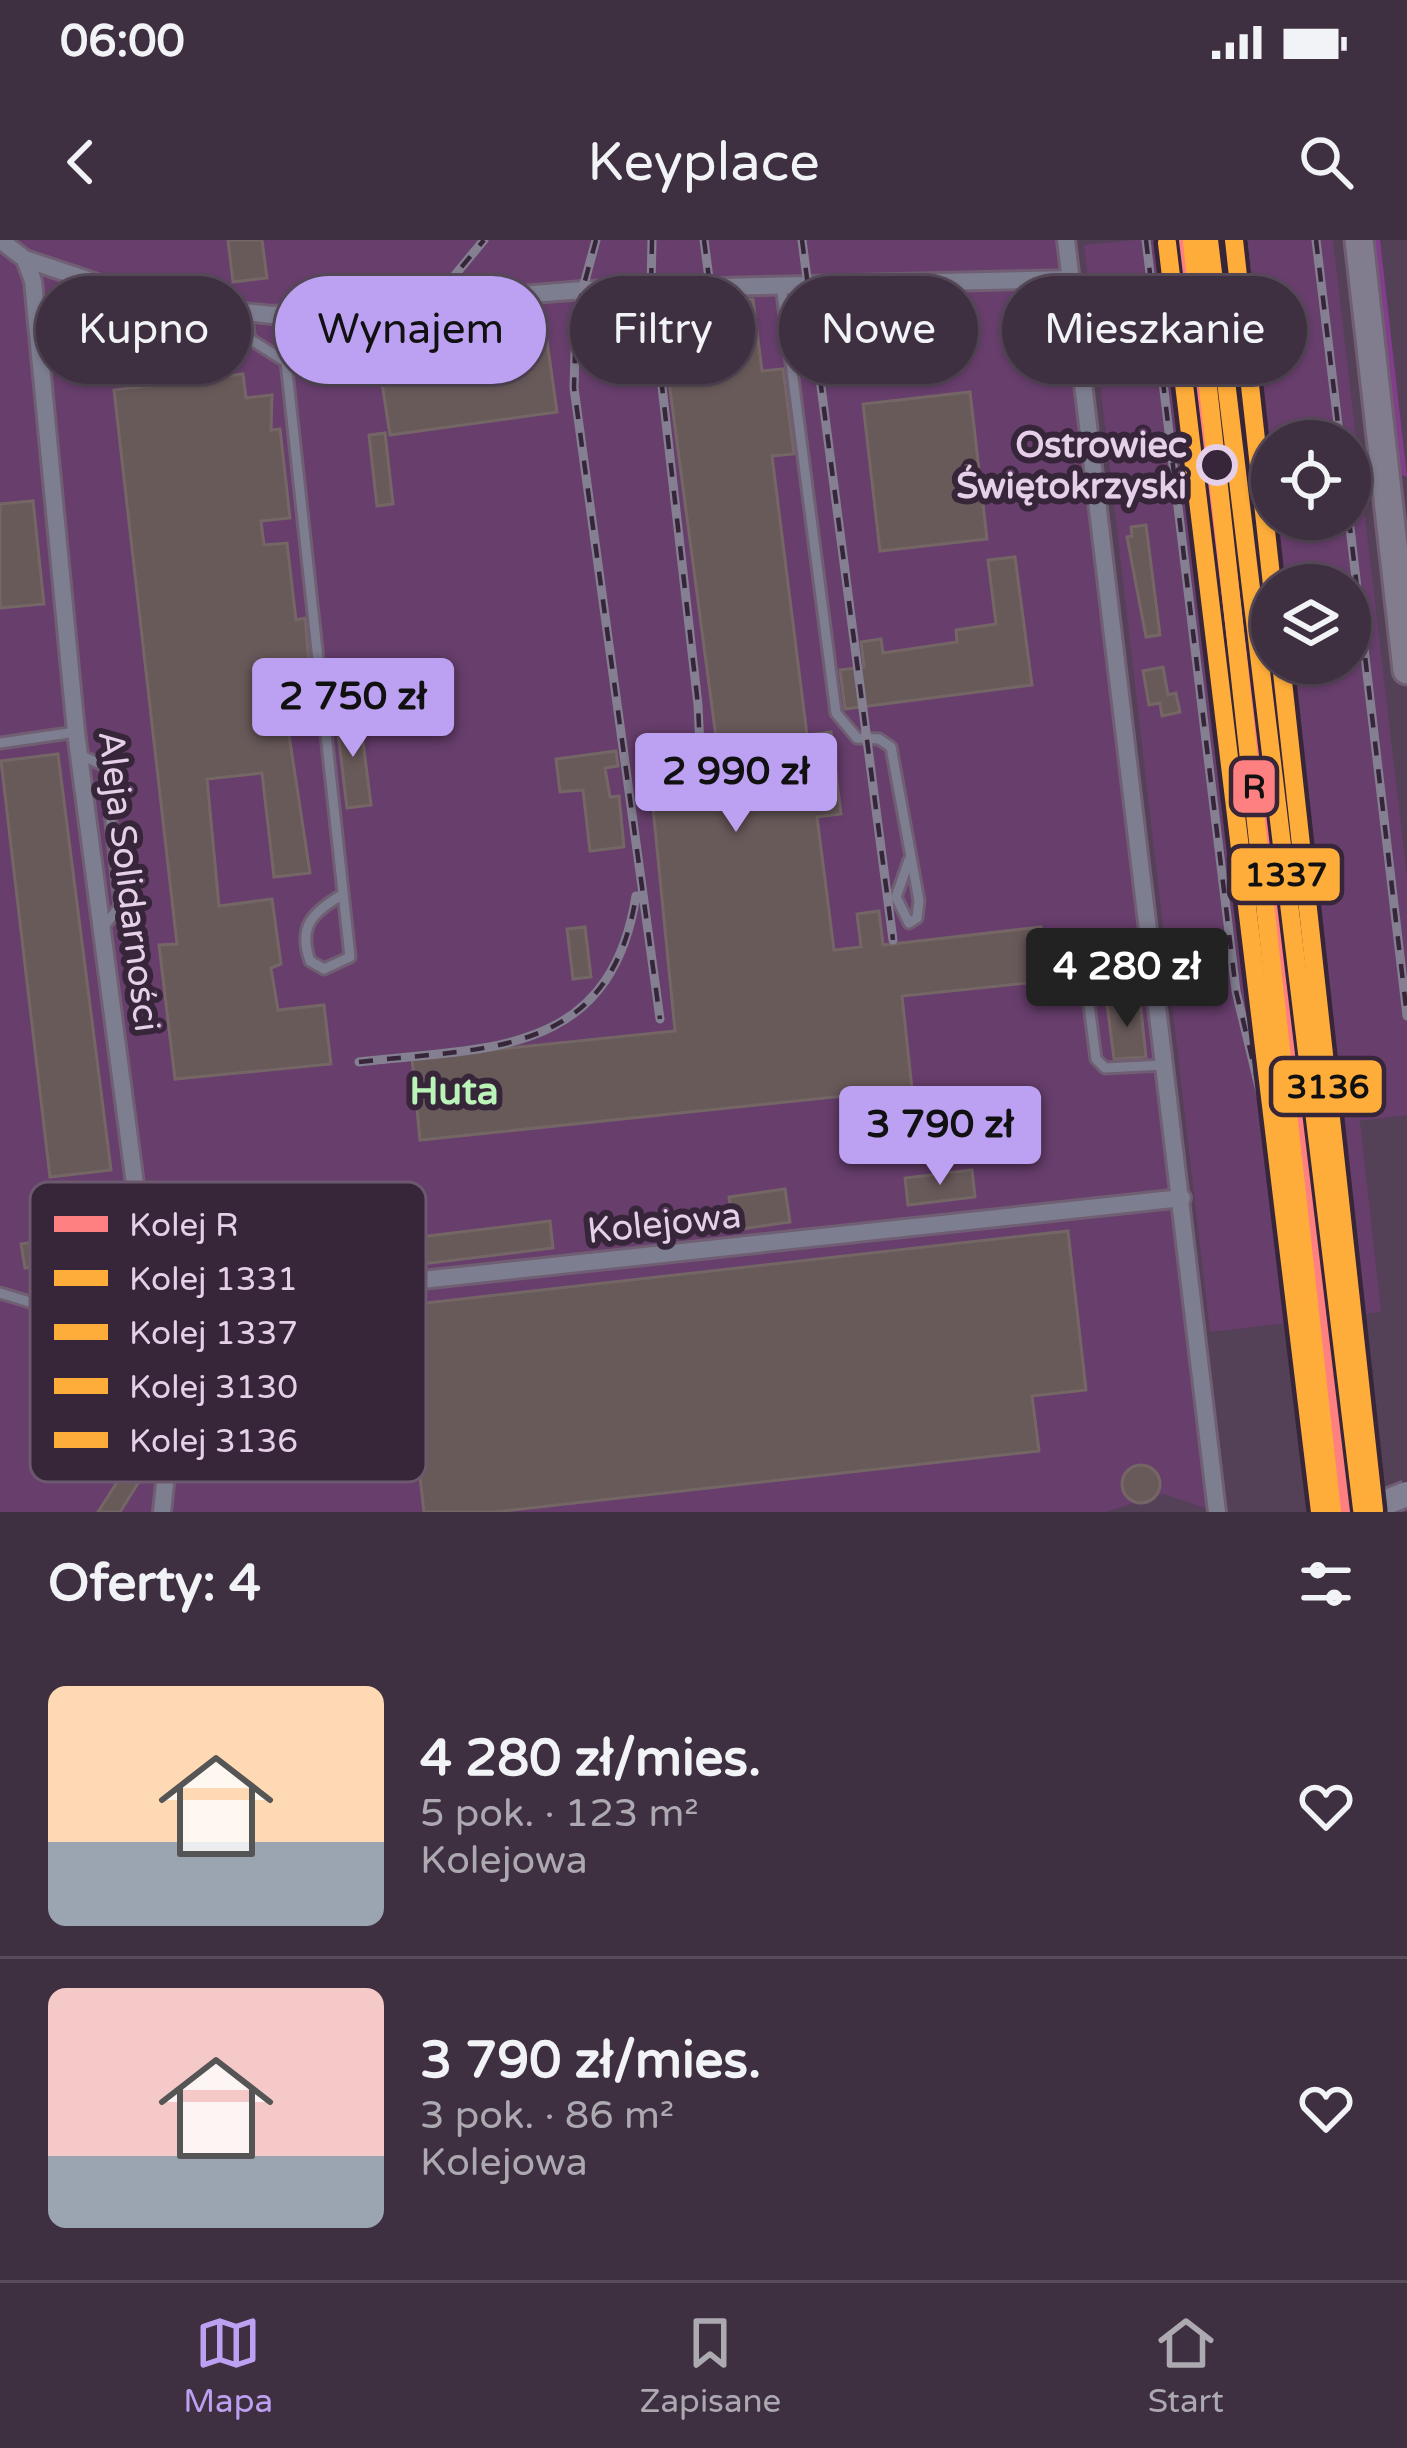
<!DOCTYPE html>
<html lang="pl">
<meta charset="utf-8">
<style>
:root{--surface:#3f3041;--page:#4a3c4c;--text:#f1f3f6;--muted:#ada9b1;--line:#584b5a;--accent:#bca0f2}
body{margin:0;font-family:"Varela Round",sans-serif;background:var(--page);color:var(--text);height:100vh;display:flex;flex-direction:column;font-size:45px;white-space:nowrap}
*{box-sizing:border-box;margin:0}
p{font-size:39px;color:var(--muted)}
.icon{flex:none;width:66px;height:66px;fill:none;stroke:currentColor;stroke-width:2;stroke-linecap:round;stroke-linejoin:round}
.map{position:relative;height:1272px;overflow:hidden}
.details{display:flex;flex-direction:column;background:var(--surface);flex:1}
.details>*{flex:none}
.guide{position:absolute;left:36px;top:36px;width:1335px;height:108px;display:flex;gap:24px}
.fabs{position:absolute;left:1251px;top:180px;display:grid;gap:24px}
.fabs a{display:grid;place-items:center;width:120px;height:120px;border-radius:50%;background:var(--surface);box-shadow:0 3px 9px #0004,0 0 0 3px var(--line);font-size:60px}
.price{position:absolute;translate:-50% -102px;padding:0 27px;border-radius:12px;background:var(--accent);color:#111;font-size:39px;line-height:78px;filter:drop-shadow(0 3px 6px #0008)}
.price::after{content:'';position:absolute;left:50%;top:72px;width:36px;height:27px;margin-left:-18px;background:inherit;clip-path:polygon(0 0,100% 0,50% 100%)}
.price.on{background:#222;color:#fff}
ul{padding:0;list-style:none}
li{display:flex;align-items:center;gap:36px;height:300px;padding:0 48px}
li+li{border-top:3px solid var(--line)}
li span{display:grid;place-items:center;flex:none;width:336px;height:240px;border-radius:18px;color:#555}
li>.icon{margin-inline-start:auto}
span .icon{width:144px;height:144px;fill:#fffc;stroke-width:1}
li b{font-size:51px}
h2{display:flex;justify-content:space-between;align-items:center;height:144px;padding:0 48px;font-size:51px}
.pill{padding:0 42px;border-radius:54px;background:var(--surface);box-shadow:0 3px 9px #0004,0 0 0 3px var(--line);font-size:42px;line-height:108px}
.pill.on{background:var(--accent);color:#111}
.status{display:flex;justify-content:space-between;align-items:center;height:84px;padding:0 60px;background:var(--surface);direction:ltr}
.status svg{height:33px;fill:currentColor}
header{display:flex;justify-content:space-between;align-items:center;height:156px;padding:0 48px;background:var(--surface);font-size:54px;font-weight:600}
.tabs{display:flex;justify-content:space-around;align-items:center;height:168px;border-top:3px solid var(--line);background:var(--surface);font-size:33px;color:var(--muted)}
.tabs a{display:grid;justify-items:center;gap:6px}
.tabs .on{color:var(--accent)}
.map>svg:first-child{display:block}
</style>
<div class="status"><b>06:00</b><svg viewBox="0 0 49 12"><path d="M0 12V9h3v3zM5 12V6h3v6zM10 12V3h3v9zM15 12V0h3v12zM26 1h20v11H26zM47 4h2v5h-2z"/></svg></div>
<header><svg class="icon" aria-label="back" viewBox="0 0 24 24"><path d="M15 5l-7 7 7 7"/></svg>Keyplace<svg class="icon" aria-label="search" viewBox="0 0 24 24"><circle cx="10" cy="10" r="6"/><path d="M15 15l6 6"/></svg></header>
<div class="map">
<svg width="1407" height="1272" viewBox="0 0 1407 1272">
<rect width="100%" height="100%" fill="#544057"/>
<path fill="#673e6c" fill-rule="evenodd" d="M 0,0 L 1066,0 L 1217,1272 L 1163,1254 L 1106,1272 L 0,1272 Z
M 1134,0 L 1333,0 L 1407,637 L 1407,875 L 1360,881 L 1381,1072 L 1210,1092 L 1084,5 ZM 1272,201 L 1350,201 L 1350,279 L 1272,279 ZM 1272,345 L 1350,345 L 1350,423 L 1272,423 Z"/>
<path fill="#833e8b" d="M 1370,0 L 1380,0 L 1407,237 L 1396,233 Z"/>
<path fill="#695a5a" stroke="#756666" stroke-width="3" d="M 228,0 L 262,0 L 267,38 L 233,42 Z
M 753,59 L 762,131 L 783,129 L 794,214 L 772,216 L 807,495 L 831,492 L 841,574 L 817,577 L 834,710 L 861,707 L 857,674 L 879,671 L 883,705 L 1041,687 L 1047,741 L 902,756 L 912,849 L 420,900 L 412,818 L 675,791 L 650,537 L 701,529 L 719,520 L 659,66 Z
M 546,94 L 557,172 L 390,195 L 378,117 Z
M 1056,97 L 1060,135 L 1044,137 L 1044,130 L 1038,130 L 1034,100 Z
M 243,134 L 246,158 L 272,155 L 271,190 L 280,189 L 290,278 L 261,281 L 264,305 L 287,303 L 296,380 L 305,378 L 310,433 L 280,436 L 310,633 L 274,637 L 262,533 L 207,539 L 219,666 L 272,659 L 281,724 L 271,728 L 278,770 L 324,765 L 331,824 L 175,839 L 159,705 L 177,704 L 114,150 Z
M 970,152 L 987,299 L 880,311 L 863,164 Z
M 385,193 L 393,264 L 377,266 L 369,195 Z
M 33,261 L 44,364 L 0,368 L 0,264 Z
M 1146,285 L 1160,395 L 1146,397 L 1127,297 L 1132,296 L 1131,287 Z
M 1015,317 L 1032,445 L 845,469 L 840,430 L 864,427 L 861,402 L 881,399 L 883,413 L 957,402 L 956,390 L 996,384 L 988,320 Z
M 1163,427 L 1168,455 L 1176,453 L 1180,472 L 1162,476 L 1160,463 L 1149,465 L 1143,431 Z
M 359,470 L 371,565 L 347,568 L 336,476 Z
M 616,511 L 618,526 L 605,528 L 610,557 L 619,556 L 624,607 L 590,611 L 583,550 L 560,552 L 556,519 Z
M 58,514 L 111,930 L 50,937 L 1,521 Z
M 585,687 L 591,737 L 573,739 L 567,689 Z
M 1140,760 L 1146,817 L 1114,819 L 1107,764 Z
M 972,930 L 975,957 L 908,965 L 905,938 Z
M 785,949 L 790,982 L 734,990 L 729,957 Z
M 355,953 L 362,1004 L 550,981 L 553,1008 L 365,1031 L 363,1016 L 332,1020 L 325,957 Z
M 1068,991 L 1086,1150 L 1032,1156 L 1039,1211 L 494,1272 L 424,1272 L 419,1229 L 373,1234 L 361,1131 L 406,1126 L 399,1066 Z
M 55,999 L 59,1023 L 25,1028 L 21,1004 Z
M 139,1208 L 154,1218 L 120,1272 L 98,1272 Z
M1122 1244a19 19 0 1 1 38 0a19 19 0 1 1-38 0Z"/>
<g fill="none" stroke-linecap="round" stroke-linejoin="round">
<defs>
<path id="lane" d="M 781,45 L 836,473 L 857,498 L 879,499 L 891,507 L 919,661 L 917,678 L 909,683 L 896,657 L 909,620
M 246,74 L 250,99 L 286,122 L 350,717 L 324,729 L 310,721 C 298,687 312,673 340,656
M 0,503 L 76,492
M 80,515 L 105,526 L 120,666 L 103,688
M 1089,765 L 1096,819 L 1105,828 L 1164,825
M 0,1053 L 93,1081 L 151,1069"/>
<path id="street" d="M 0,0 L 25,19 L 154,62 L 272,75 L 583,50 L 1071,39
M 1066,0 L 1217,1272
M 25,19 L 33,41 L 76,492 L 169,1205 L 162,1272
M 153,1069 L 1182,958"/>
<path id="primary" d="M 1359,0 L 1407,430"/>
</defs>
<use href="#lane" stroke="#705e72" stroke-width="15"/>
<use href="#street" stroke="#705e72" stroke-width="22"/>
<use href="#primary" stroke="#705e72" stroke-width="33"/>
<use href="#lane" stroke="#7e7e91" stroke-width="9"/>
<use href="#street" stroke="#7e7e91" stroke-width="16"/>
<use href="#primary" stroke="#817c8e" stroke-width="27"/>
<defs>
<path id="rail" d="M 596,0 L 576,74 L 574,148 L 660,779
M 652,0 L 651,49 L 698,465 L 701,529
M 704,0 L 712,61
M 802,0 L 893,700
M 1146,0 L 1236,751 L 1275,914
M 1243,0 L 1265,207 L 1268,391 L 1374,1272
M 1316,0 L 1340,201
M 421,100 L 445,47 L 484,0
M 1349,279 L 1407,776
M 359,822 C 487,807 610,818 636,656"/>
</defs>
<use href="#rail" stroke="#848091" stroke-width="9"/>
<use href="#rail" stroke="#372639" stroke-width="4.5" stroke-dasharray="14" stroke-linecap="butt"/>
<defs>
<path id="secondary-bridge" d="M 1361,1272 L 1407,1254"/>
</defs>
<use href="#secondary-bridge" stroke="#705e72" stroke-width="30" stroke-linecap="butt"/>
<use href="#secondary-bridge" stroke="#828093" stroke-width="24"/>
<defs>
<path id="rail-1" d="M 1188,0 L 1341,1272"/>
<path id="rail-2" d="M 1167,3 L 1320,1272"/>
<path id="rail-3" d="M 1209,0 L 1362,1269"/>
<path id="rail-4" d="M 1192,2 L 1332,1272"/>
<path id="rail-5" d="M 1234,0 L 1272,345
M 1281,423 L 1374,1270"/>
</defs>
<use href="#rail-1" stroke="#372639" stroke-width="27"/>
<use href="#rail-2" stroke="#372639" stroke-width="27"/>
<use href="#rail-3" stroke="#372639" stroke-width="27"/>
<use href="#rail-4" stroke="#372639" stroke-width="27"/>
<use href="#rail-5" stroke="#372639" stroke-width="27"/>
<use href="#rail-1" stroke="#ff8080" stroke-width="18"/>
<use href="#rail-2" stroke="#ffad3a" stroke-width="18"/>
<use href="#rail-3" stroke="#ffad3a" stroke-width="18"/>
<use href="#rail-4" stroke="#ffad3a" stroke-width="18"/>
<use href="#rail-5" stroke="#ffad3a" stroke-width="18"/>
</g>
<circle fill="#372639" stroke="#e6cfe8" stroke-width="6" cx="1217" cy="225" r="18"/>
<g text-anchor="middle" stroke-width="12" stroke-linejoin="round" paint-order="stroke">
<g font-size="36" font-weight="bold" fill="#e6cfe8" stroke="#372639" text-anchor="end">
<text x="1187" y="217">Ostrowiec<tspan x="1187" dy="41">Świętokrzyski</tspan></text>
</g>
<g font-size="36" fill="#e6cfe8" stroke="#372639">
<text transform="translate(130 641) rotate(83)" y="13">Aleja Solidarności</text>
<text transform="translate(664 982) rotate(-6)" y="13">Kolejowa</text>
</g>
<g font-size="39" font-weight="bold" fill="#bbf4b8" stroke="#372639">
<text x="454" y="864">Huta</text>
</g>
</g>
<rect x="30" y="942" width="396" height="300" rx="18" fill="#372639" stroke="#6c596e" stroke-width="3"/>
<rect x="54" y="976" width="54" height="16" fill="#ff8080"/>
<rect x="54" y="1030" width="54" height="16" fill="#ffad3a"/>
<rect x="54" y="1084" width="54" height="16" fill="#ffad3a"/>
<rect x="54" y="1138" width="54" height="16" fill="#ffad3a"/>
<rect x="54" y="1192" width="54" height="16" fill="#ffad3a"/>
<g font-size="33" fill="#e6cfe8">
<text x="129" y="996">Kolej R</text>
<text x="129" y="1050">Kolej 1331</text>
<text x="129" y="1104">Kolej 1337</text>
<text x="129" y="1158">Kolej 3130</text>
<text x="129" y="1212">Kolej 3136</text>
</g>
<g stroke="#372639" stroke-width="4.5">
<rect x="1231" y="518" width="46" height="57" rx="12" fill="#ff8080"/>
<rect x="1229" y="606" width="113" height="57" rx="12" fill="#ffad3a"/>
<rect x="1271" y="818" width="113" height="57" rx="12" fill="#ffad3a"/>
</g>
<g font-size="33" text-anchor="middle" font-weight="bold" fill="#111">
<text x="1254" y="558">R</text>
<text x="1286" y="646">1337</text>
<text x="1328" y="858">3136</text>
</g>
</svg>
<div class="fabs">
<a><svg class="icon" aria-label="locate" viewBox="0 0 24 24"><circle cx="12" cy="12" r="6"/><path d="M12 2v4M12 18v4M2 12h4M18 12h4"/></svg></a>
<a><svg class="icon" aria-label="layers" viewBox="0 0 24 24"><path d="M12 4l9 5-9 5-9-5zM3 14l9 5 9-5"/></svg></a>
</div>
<b class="price" style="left:353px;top:520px">2 750 zł</b>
<b class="price" style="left:736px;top:595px">2 990 zł</b>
<b class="price on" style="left:1127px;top:790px">4 280 zł</b>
<b class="price" style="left:940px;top:948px">3 790 zł</b>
<div class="guide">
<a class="pill">Kupno</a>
<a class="pill on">Wynajem</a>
<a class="pill">Filtry</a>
<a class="pill">Nowe</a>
<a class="pill">Mieszkanie</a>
</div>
</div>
<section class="details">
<h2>Oferty: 4<svg class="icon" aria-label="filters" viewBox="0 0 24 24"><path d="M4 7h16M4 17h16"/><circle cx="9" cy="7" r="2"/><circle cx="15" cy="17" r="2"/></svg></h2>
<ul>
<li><span style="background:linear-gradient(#ffd9b3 65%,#9aa5b1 0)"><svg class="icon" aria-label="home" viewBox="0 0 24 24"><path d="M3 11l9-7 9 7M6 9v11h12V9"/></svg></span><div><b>4 280 zł/mies.</b><p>5 pok. · 123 m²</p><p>Kolejowa</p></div><svg class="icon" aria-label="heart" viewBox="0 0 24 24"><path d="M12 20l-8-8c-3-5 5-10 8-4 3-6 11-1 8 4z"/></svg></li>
<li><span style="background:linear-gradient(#f6c9c9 70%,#9aa5b1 0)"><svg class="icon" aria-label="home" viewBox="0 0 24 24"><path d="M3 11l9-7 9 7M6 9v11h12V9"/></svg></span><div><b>3 790 zł/mies.</b><p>3 pok. · 86 m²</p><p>Kolejowa</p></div><svg class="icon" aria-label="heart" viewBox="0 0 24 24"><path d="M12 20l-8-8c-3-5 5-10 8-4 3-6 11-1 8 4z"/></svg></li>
</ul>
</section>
<nav class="tabs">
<a class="on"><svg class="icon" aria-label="map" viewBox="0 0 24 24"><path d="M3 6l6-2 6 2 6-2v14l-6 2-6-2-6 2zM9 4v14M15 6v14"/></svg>Mapa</a>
<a><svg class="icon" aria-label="saved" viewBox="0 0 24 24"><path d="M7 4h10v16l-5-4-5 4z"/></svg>Zapisane</a>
<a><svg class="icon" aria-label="home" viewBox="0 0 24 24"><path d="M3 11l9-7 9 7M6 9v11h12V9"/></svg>Start</a>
</nav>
